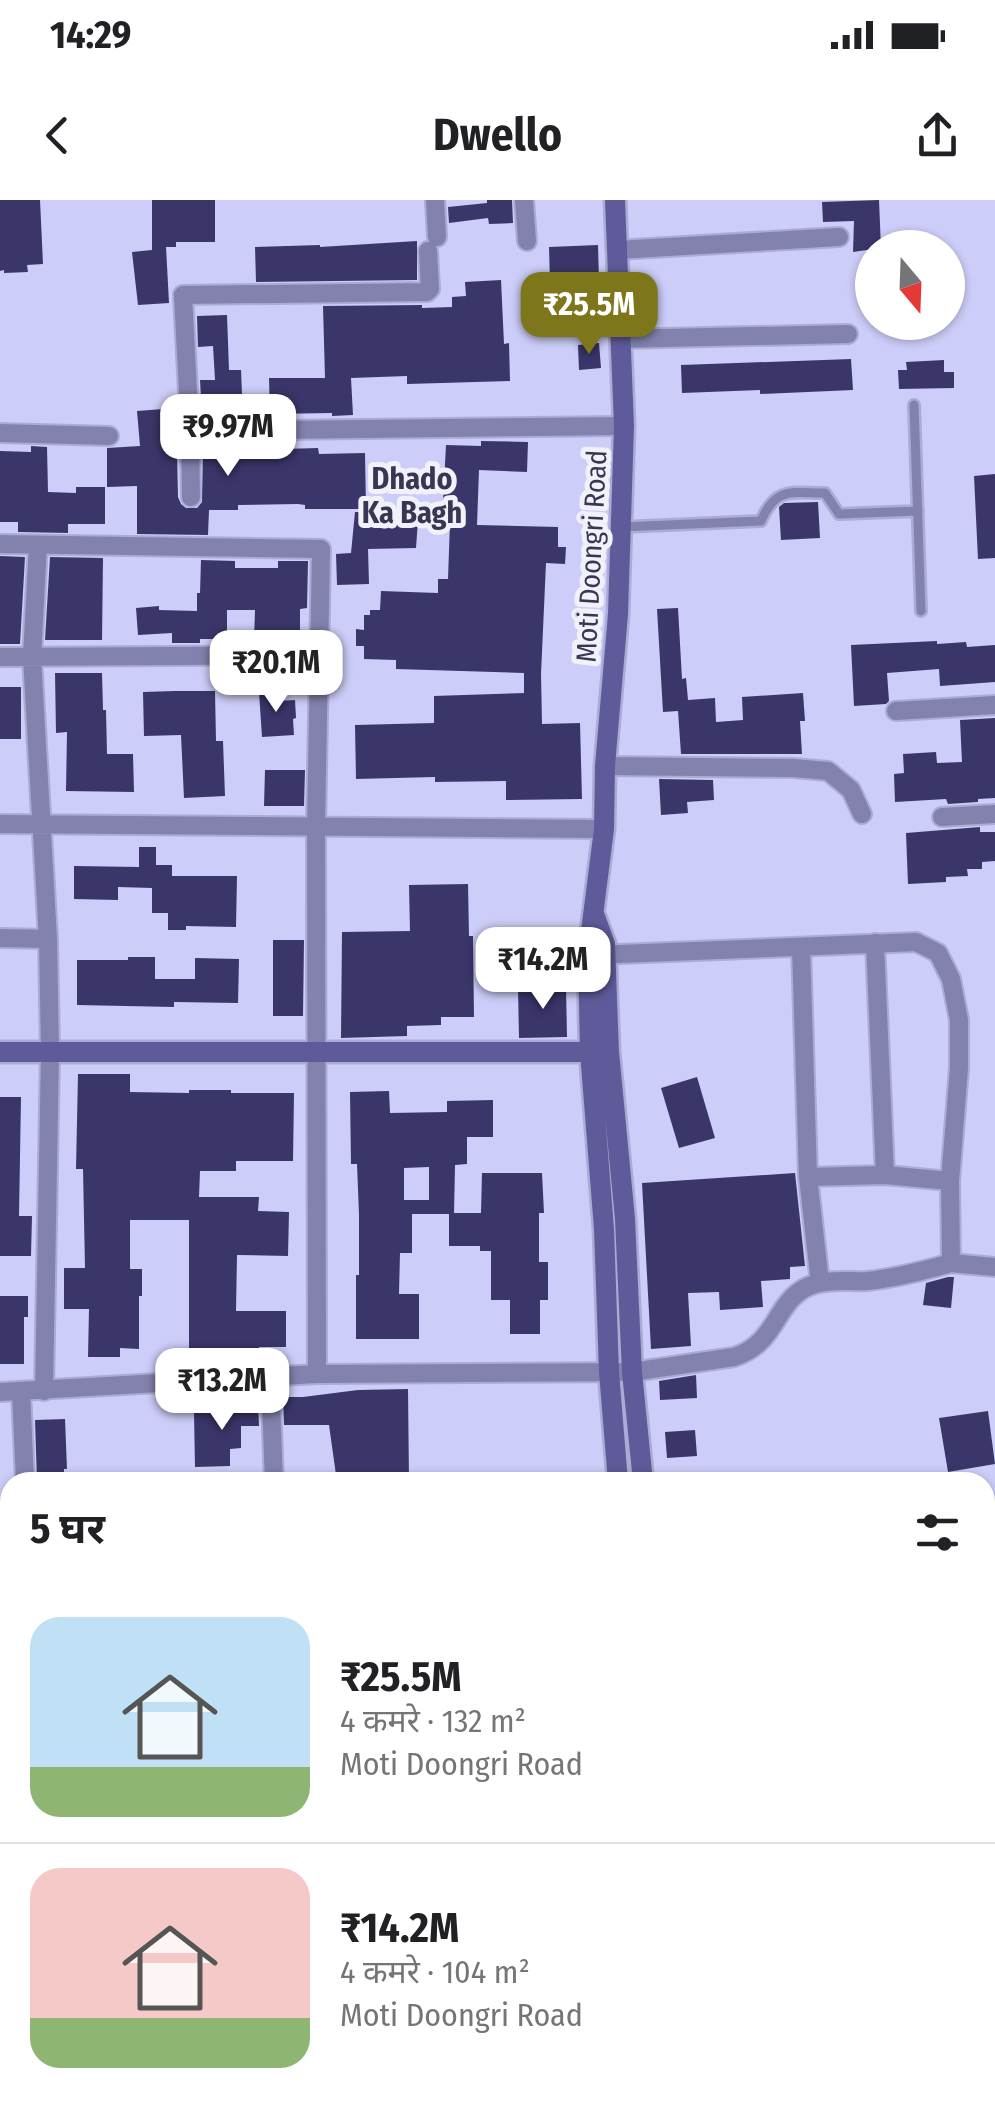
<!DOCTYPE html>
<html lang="hi">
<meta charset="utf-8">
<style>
:root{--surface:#fff;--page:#f6f6f6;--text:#202124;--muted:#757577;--line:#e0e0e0;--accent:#7d761a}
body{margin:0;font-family:"Fira Sans Condensed","Noto Sans Devanagari",sans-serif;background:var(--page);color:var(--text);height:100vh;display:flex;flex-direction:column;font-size:38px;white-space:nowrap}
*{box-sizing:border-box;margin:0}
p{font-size:32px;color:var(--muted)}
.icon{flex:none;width:55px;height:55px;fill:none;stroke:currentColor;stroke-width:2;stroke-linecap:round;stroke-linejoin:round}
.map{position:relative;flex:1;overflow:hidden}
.side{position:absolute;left:0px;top:1272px;width:995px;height:642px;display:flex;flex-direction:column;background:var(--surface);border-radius:30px 30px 0 0;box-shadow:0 2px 8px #0004}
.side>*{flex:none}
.needle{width:65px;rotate:161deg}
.fabs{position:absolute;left:855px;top:30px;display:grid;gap:20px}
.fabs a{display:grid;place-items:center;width:110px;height:110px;border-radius:50%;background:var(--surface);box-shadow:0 2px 8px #0004;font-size:50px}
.price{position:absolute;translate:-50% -85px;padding:0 22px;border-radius:20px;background:#fff;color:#222;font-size:32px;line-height:65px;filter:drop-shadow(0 2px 5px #0008)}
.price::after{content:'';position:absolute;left:50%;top:60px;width:30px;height:22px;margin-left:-15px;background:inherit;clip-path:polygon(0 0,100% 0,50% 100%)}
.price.on{background:var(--accent);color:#fff}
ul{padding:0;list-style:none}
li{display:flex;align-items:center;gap:30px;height:250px;padding:0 30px}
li+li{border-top:2px solid var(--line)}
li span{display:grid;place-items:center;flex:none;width:280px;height:200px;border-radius:30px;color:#555}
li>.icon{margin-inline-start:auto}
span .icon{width:120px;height:120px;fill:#fffc;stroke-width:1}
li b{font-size:42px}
h2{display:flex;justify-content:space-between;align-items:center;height:120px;padding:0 30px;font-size:42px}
.status{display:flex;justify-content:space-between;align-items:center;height:70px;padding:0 50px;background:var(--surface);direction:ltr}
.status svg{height:28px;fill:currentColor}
header{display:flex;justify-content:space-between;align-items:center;height:130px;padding:0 30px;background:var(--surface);font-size:45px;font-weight:700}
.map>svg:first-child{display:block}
</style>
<div class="status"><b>14:29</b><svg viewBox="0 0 49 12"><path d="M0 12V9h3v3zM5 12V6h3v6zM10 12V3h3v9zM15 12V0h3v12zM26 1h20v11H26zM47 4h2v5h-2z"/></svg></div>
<header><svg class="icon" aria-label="back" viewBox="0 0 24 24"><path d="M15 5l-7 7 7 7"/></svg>Dwello<svg class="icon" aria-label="share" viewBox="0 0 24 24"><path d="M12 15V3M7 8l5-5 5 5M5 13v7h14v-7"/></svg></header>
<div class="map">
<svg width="995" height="1913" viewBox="0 0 995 1913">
<rect width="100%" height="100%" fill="#cccdf8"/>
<path fill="#ebb69e" d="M 995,1360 L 995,1853 L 985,1726 L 985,1363 Z"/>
<path fill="#3a366a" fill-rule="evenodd" d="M 0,0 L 40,0 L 43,64 L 27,65 L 28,72 L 4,73 L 4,70 L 0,71 Z
M 152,0 L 215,0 L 215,42 L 176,42 L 176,47 L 166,47 L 169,103 L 138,105 L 132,52 L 152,50 Z
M 487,0 L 512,0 L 513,23 L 489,24 L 488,18 L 449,23 L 448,7 L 487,3 Z
M 879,0 L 881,48 L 853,52 L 854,21 L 823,22 L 822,2 Z
M 417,41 L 417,80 L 256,82 L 255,47 L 320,45 L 320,47 Z
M 598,45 L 599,81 L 550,83 L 549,47 Z
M 501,80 L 504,144 L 509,143 L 510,181 L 407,184 L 407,176 L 351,178 L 353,215 L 332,216 L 332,213 L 270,214 L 269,178 L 325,178 L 323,106 L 422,105 L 422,108 L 452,107 L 452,97 L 466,96 L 465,82 Z
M 227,115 L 229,170 L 241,170 L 243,218 L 215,218 L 214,198 L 201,198 L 200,180 L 215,180 L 213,146 L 198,147 L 197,116 Z
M 599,143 L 601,168 L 579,170 L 578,145 Z
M 851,159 L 853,190 L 760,194 L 760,190 L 682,193 L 681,165 Z
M 944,160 L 944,172 L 954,172 L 954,188 L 899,189 L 898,170 L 907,170 L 906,162 Z
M 176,208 L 178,297 L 181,304 L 186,308 L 197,308 L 202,302 L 203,249 L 237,250 L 237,253 L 284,253 L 284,249 L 318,248 L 319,254 L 365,253 L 366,309 L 305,309 L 305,305 L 298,304 L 238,305 L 238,310 L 209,310 L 208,335 L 137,334 L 137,286 L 107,287 L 107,248 L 140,246 L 137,211 Z
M 481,241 L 528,242 L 527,272 L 479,270 L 477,325 L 558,327 L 558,347 L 566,347 L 565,364 L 546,363 L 541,474 L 542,524 L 580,523 L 582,599 L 506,600 L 506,581 L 435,582 L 435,577 L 356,579 L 355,525 L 434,523 L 434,496 L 524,493 L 524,473 L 396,469 L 396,460 L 364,459 L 364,446 L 356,446 L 356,429 L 364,430 L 364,415 L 370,415 L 370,410 L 380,410 L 381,391 L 438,393 L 438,379 L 448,379 L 450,322 L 442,322 L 446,245 L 481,246 Z
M 31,246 L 47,247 L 48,292 L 76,293 L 76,287 L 105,287 L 105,324 L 68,324 L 68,333 L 18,332 L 18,322 L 0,322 L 0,251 L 31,252 Z
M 995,274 L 995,358 L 978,359 L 974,276 Z
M 818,302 L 820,338 L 781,340 L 779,307 L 784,303 Z
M 355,312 L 402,313 L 402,319 L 418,320 L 416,348 L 368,349 L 369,384 L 337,385 L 336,354 L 351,353 Z
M 0,356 L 25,357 L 20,444 L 0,444 Z
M 50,357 L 103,358 L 102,440 L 45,440 Z
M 201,360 L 235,361 L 235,368 L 278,368 L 278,361 L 308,361 L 307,408 L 300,409 L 300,443 L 254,440 L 255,410 L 227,410 L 227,439 L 200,439 L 200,443 L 172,443 L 172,433 L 138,435 L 136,408 L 159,406 L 159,410 L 197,411 L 197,393 L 200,393 Z
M 678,408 L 682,479 L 686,478 L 688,500 L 715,498 L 716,522 L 743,520 L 742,497 L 803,493 L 805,521 L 800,521 L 802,554 L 681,554 L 678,511 L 663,512 L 657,409 Z
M 937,441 L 937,444 L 966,442 L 967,447 L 995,445 L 995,482 L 940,486 L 939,469 L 887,473 L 889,501 L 886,504 L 854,506 L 851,445 Z
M 55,473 L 102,473 L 103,510 L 106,510 L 107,554 L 133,554 L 134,592 L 66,591 L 67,532 L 56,533 Z
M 0,487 L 21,487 L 21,539 L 0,539 Z
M 175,491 L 215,491 L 216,541 L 223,541 L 225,596 L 184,598 L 181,535 L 144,536 L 143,492 Z
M 276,491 L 277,501 L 295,500 L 296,518 L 293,519 L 294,535 L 262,537 L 259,492 Z
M 995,518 L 995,598 L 978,599 L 978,602 L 948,604 L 946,599 L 895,602 L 894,574 L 904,573 L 903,554 L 936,552 L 937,563 L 962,562 L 960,520 Z
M 265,570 L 305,570 L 304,606 L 264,606 Z
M 659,579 L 713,580 L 714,600 L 687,602 L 688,613 L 661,615 Z
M 980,627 L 980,632 L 995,632 L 995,661 L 982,662 L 982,669 L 967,669 L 968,676 L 946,677 L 946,682 L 908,684 L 906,633 Z
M 139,647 L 156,647 L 156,665 L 172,665 L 172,676 L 237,676 L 236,727 L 186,726 L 186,730 L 168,730 L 168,713 L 152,713 L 152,688 L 118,687 L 118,700 L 74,699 L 74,666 L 139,667 Z
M 468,684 L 469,736 L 473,736 L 474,817 L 441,817 L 441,825 L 407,826 L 407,836 L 341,838 L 342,732 L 410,731 L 409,685 Z
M 273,740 L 304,740 L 303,816 L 273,816 Z
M 128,757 L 155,757 L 155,779 L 195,779 L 195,758 L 239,759 L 238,803 L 174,802 L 174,807 L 77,805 L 77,760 L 128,760 Z
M 566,787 L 567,837 L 519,838 L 518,788 Z
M 78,874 L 130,874 L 130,892 L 189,893 L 189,890 L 231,890 L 231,893 L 294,893 L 293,961 L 236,961 L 236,971 L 200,971 L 199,997 L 259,997 L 258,1011 L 289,1012 L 288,1056 L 237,1055 L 236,1111 L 286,1111 L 286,1147 L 259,1147 L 259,1165 L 242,1166 L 242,1149 L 189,1149 L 189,1020 L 130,1020 L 130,1069 L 142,1069 L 142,1096 L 139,1096 L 139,1149 L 120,1148 L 120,1157 L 88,1157 L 89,1109 L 64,1109 L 64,1068 L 85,1068 L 83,969 L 76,969 Z
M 697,877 L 715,938 L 679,948 L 661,888 Z
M 389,891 L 390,913 L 447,912 L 447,901 L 493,900 L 493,937 L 467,937 L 467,964 L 455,965 L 454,1013 L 481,1013 L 482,973 L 542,973 L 544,1013 L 539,1013 L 539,1062 L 548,1062 L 548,1100 L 540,1100 L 540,1134 L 510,1134 L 510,1100 L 491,1100 L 491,1051 L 480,1051 L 480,1046 L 449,1046 L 449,1014 L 412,1014 L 412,1053 L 400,1053 L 399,1094 L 419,1094 L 419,1139 L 356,1139 L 356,1075 L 359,1075 L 359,1015 L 357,964 L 351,964 L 350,892 ZM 429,967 L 429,1000 L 404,1000 L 404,968 Z
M 0,897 L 21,897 L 19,1016 L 32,1016 L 31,1056 L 0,1056 Z
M 795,973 L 805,1066 L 790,1067 L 790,1079 L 761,1081 L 763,1107 L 720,1110 L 719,1092 L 688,1093 L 691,1146 L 651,1149 L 642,983 Z
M 948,1077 L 954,1077 L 951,1108 L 923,1105 L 926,1083 Z
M 0,1096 L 28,1096 L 28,1117 L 24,1117 L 24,1164 L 0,1164 Z
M 696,1175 L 697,1198 L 660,1200 L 659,1181 Z
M 408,1189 L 409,1282 L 337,1282 L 329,1225 L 284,1225 L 283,1197 L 303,1197 L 358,1190 Z
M 258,1202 L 259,1226 L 241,1226 L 241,1248 L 230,1249 L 230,1266 L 195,1267 L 194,1213 L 227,1212 L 227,1203 Z
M 988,1211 L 995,1264 L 948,1272 L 939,1218 Z
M 65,1219 L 67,1269 L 64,1269 L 64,1282 L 37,1282 L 35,1220 Z
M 695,1230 L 697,1256 L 667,1258 L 665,1232 Z"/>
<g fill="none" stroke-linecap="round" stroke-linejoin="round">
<defs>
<path id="lane" d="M 914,205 L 921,411
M 621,327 L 761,321 C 776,286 792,293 825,293 L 839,314 L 918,311
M 899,1913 L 937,1909 L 951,1913"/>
<path id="street" d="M 435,0 L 437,37
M 524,0 L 527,41
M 617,50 L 839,37
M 428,51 L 430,89 L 427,92 L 183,95 L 190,231 L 624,226
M 620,139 L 848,134
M 190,231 L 191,297
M 0,233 L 109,236
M 0,344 L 321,349 L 316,628 L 317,1174
M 38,345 L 32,457 L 48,739 L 50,852 L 44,1191
M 0,457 L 318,455
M 896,511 L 995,505
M 605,566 L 793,568 L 828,571 L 851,590 L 862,614
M 942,617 L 995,614
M 0,624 L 604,629
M 0,738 L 48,739
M 801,747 L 808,977 L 885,975 L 875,743
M 594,755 L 916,742 L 938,753 L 951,779 L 959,820 L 959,868 L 950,981
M 885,975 L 950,981 L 951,1063 L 995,1067
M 808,977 L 820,1083
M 270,1177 L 274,1282
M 21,1191 L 25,1282
M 0,1192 L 317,1174 L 632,1172 L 734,1157 C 777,1143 774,1105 805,1088 C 823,1078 848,1082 867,1081 C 896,1078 923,1071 951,1063
M 985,1329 L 995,1328
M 0,1350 L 10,1347
M 0,1620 L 10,1619
M 0,1813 L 10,1817
M 365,1905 L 368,1913
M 0,1910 L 10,1900"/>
<path id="secondary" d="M 615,0 L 624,226 L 618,414 L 605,566 L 604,629 L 588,755 L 590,852 L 604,1029 L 609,1172 L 618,1282
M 594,714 L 605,744 L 609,852 L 625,1019 L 632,1172 L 643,1282
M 0,852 L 609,852
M 665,1905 L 666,1913"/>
</defs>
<use href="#lane" stroke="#abacd4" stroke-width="14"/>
<use href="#street" stroke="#abacd4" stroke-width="22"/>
<use href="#secondary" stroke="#abacd4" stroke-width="25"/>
<use href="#lane" stroke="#8382ae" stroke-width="9"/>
<use href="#street" stroke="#8382ae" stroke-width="18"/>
<use href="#secondary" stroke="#5f5b9b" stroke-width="20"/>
</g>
<g text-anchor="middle" stroke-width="10" stroke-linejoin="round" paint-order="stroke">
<g font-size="28" fill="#373653" stroke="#f1f1f9">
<text transform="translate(591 356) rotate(-87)" y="10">Moti Doongri Road</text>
</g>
<g font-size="30" font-weight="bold" fill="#373653" stroke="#f1f1f9">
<text x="412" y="289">Dhado<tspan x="412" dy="34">Ka Bagh</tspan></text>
</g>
</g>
</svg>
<div class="fabs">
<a><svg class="needle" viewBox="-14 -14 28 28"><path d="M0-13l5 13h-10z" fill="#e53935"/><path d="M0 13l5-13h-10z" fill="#757577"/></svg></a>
</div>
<b class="price on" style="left:589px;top:157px">₹25.5M</b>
<b class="price" style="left:228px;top:279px">₹9.97M</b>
<b class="price" style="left:276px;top:515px">₹20.1M</b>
<b class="price" style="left:543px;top:812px">₹14.2M</b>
<b class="price" style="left:222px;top:1233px">₹13.2M</b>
<section class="side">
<h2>5 घर<svg class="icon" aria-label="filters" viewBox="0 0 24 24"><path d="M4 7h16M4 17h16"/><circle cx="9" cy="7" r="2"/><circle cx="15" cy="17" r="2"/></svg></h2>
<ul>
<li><span style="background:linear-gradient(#bfe0f5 75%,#8fb573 0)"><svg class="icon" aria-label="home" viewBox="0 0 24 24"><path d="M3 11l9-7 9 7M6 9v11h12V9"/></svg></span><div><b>₹25.5M</b><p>4 कमरे · 132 m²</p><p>Moti Doongri Road</p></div></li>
<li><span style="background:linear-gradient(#f6c9c9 75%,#8fb573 0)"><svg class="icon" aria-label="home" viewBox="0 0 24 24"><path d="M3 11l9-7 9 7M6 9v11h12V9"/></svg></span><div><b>₹14.2M</b><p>4 कमरे · 104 m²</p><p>Moti Doongri Road</p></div></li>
</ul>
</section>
</div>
